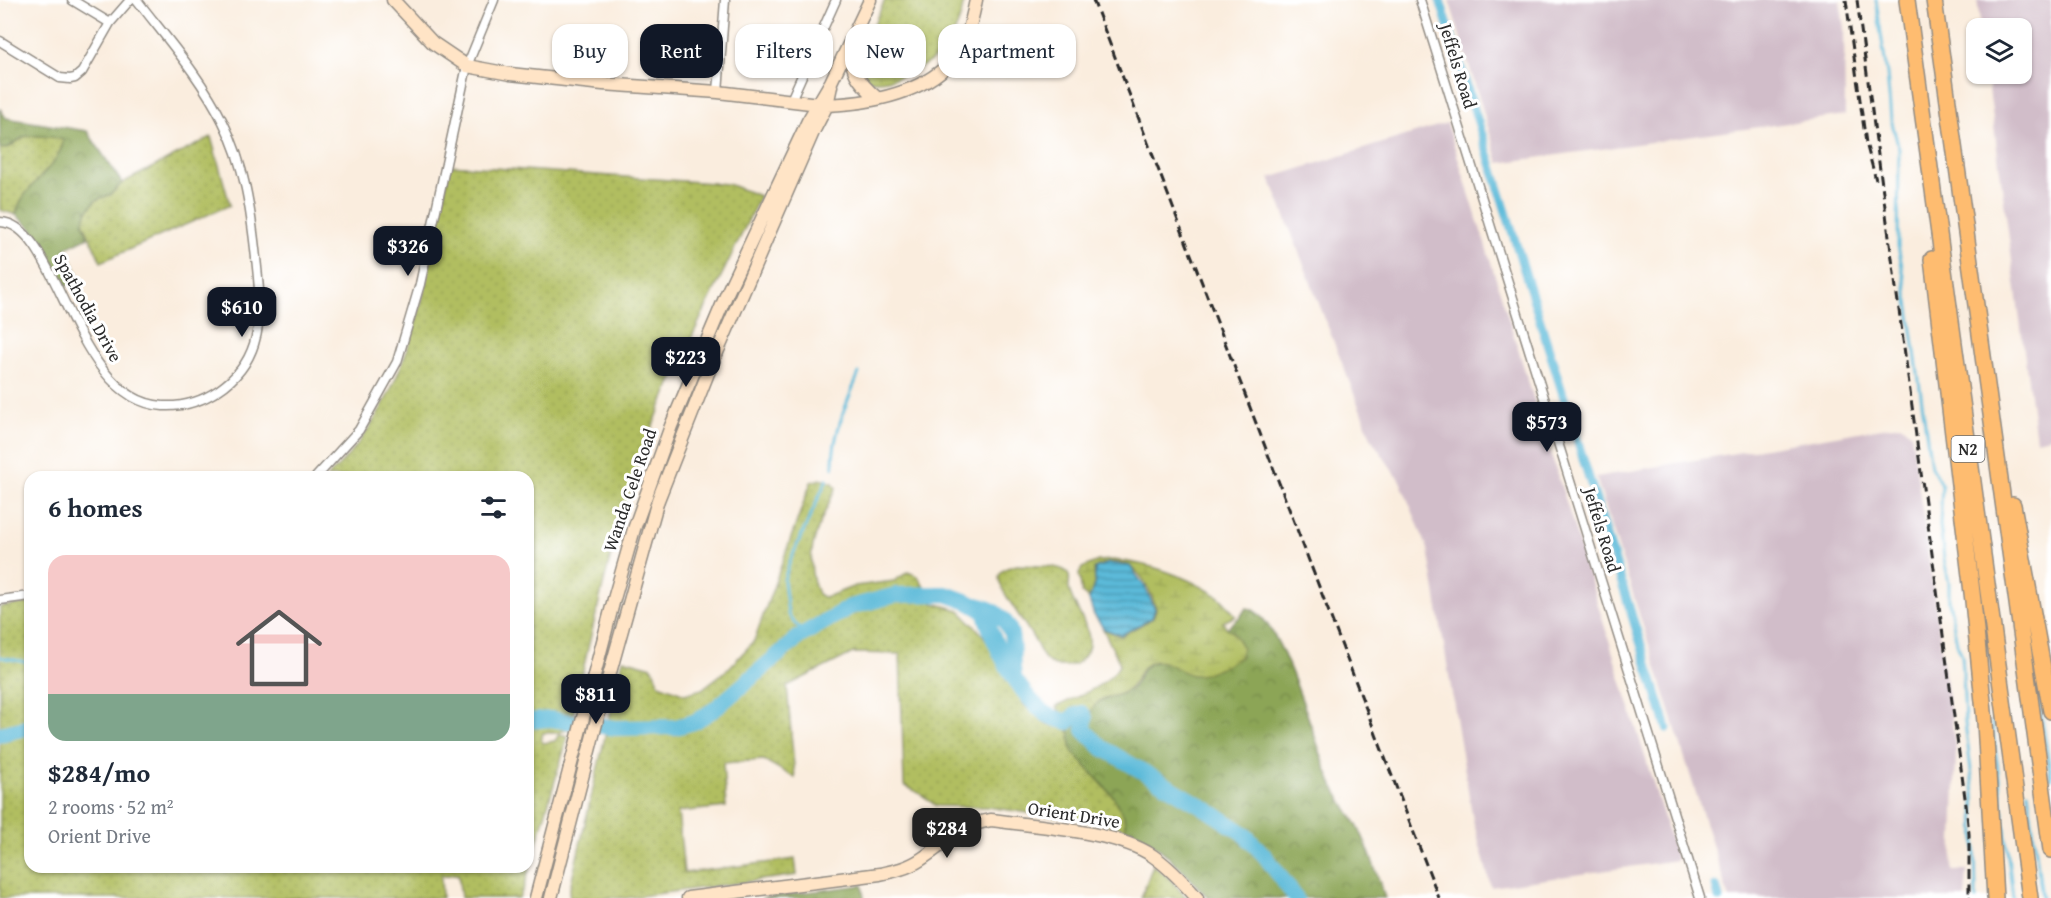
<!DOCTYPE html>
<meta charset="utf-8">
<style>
:root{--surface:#fff;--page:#f6f6f7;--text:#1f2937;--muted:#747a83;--line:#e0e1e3;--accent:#111827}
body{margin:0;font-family:"Gentium Book Plus",serif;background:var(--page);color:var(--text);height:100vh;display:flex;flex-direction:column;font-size:22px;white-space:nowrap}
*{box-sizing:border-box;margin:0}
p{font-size:20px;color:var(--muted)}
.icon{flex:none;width:33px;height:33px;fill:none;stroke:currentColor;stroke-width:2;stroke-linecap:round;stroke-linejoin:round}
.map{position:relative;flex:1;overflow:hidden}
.panel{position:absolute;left:24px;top:471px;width:510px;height:402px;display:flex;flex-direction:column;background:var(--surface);border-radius:18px;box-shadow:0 2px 4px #0004}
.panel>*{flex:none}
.guide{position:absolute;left:552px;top:24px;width:570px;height:54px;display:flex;gap:12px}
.fabs{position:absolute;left:1966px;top:18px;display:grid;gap:12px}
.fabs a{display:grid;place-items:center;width:66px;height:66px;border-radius:12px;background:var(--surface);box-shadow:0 2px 4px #0004;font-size:30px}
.price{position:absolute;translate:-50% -51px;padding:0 14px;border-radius:12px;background:var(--accent);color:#fff;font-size:20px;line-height:39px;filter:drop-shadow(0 2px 3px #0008)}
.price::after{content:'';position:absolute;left:50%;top:36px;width:18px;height:14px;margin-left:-9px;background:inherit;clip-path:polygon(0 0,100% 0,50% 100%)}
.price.active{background:#222;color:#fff}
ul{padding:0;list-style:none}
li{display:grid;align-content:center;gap:12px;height:318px;padding:0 24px}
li+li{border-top:2px solid var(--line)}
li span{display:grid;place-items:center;height:186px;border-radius:18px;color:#555}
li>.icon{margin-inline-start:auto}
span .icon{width:108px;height:108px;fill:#fffc;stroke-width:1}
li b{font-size:26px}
h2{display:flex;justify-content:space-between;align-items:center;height:72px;padding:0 24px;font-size:26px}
.chip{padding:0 21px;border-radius:18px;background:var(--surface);box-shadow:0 2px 4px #0004;font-size:21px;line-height:54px}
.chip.active{background:var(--accent);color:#fff}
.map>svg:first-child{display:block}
</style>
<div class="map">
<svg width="2051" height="898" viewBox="0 0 2051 898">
<defs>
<pattern id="grass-dots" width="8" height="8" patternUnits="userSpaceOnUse" patternTransform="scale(1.5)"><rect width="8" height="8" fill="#b1be60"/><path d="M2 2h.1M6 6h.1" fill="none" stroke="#98a354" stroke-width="1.8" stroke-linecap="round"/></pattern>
<pattern id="forest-crowns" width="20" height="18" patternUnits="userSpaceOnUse" patternTransform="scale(1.5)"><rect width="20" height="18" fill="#8ca556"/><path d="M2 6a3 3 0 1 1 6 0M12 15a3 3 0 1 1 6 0" fill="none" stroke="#738747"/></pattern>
<pattern id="wetland-marsh" width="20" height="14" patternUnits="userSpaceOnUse" patternTransform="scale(1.5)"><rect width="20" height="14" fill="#b1be60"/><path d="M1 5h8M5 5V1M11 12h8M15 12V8" fill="none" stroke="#98a354"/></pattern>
<pattern id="water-rules" width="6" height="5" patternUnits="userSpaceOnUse" patternTransform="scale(1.5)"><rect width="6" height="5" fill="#5bbad9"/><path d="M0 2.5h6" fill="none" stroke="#4b97b0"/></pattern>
</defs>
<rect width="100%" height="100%" fill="#fff"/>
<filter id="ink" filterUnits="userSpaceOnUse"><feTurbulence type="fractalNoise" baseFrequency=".0167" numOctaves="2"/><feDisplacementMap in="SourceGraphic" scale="12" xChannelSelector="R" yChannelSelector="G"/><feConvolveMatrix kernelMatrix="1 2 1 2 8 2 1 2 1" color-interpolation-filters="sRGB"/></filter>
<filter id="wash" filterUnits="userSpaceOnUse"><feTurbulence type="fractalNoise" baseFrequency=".008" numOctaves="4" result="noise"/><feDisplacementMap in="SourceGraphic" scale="24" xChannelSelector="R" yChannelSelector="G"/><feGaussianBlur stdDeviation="1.35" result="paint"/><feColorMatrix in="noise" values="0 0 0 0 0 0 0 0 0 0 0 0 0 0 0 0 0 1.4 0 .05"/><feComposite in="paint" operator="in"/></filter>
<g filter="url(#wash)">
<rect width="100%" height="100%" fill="#faedde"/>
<path fill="#d1bdc9" d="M 1449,0 L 1840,0 L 1844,28 L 1845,115 L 1499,163 Z
M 1977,0 L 2051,0 L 2051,437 L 2036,440 L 1987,74 L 2022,74 L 2022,28 L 1981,28 Z
M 1447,123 L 1568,508 L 1677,860 L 1491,887 L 1473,820 L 1428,549 L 1400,481 L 1372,440 L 1270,178 Z
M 1900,425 L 1911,432 L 1956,752 L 1952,871 L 1967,871 L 1965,898 L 1729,898 L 1596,477 Z"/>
<path fill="url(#grass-dots)" stroke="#6e7446" stroke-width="1.5" d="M 885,0 L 964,0 C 961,22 952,42 936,57 C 923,69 858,101 860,63 L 876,19 Z
M 26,135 L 56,137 L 63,140 C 60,170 21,185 16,215 L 0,210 L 0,147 L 3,149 L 10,147 Z
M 211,137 L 230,205 L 101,262 L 83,222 L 87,211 L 96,200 L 111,194 L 122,183 Z
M 450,165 L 728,184 L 760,196 C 722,277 677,360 646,444 C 612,537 591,633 570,729 L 557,733 L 543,733 L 541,739 L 543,743 L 555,741 L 559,734 L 568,736 L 524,887 L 519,898 L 461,898 L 458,874 L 441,876 L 442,898 L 0,898 L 0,607 L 30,603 L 30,867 L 528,867 L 528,477 L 327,477 C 414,399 428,273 450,165 Z
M 820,479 L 833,483 L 836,488 C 819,525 801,554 818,594 L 823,597 L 829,596 L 855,586 L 894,581 L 908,572 L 918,576 L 933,603 L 959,610 L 983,635 L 1001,662 L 1024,705 L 1047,724 L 1069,729 L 1072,751 L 1113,796 L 1124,816 L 1126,829 L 1115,825 L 987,807 L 936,806 L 922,795 L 904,785 L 900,654 L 853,653 L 787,686 L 795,778 L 764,760 L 723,763 L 726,807 L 678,812 L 684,873 L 795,859 L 797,875 L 626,898 L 570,898 L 569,892 L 623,659 L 652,667 L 659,684 L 685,694 L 702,689 L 728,669 L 754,641 L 811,482 Z
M 1017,565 C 1029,566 1058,564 1067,572 C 1072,577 1068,583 1069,589 C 1074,612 1104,639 1080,661 C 1073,667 1058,668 1050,663 C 1043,659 1040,651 1037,645 C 1027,625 1013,609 1003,590 C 1001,586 999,581 999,577 C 1000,569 1010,567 1017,565 Z
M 1153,865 L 1169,878 L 1187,898 L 1141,898 Z"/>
<path fill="url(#forest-crowns)" stroke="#5c6840" stroke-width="1.5" d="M 0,109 L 6,118 L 87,131 L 122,183 L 111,194 L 96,200 L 87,211 L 83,222 L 88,237 L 66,248 L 80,279 L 66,286 L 32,229 L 16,215 C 21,185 60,169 63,140 C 57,137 30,134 24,137 C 17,140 12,147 3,149 L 0,147 Z
M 1246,608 C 1280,608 1317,752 1331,781 C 1338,798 1351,813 1359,829 C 1370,850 1377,875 1385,898 L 1208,898 C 1183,871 1161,843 1126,829 L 1124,816 L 1113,796 L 1072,751 L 1069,729 L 1090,719 C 1089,694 1119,700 1132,688 C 1141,679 1141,663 1157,662 C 1168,660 1182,670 1192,675 L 1233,632 L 1227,628 L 1241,616 Z
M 862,885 L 864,898 L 761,898 Z"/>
<path fill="url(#wetland-marsh)" stroke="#6e7446" stroke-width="1.5" d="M 1113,560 C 1149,563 1186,576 1216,595 C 1224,600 1230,609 1236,616 L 1223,622 L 1227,628 L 1233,632 L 1243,648 L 1240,657 C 1227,665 1210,676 1193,675 C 1179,674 1162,652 1145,666 C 1137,673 1136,685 1126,691 C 1108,702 1102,690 1089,715 L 1086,712 L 1086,707 L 1075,708 L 1068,715 L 1063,715 L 1056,707 C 1077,696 1109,686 1120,664 L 1103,629 L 1121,636 L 1153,618 L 1156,609 C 1147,579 1130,550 1094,568 L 1095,581 L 1089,599 L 1082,593 L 1079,574 L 1082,568 L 1098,561 Z"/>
<path fill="url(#water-rules)" stroke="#437282" stroke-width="1.5" d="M 1109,563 L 1130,566 L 1145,587 L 1155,609 L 1152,618 L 1121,635 L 1104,629 L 1094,615 L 1089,600 L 1095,582 L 1095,568 Z"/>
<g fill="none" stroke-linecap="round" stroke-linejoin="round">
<path stroke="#5bbad9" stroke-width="3" d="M 1876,0 L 1887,74 L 1891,119 L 1899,149 L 1898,246 L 1906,287 L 1931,467 L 1942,486 L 1940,525 L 1944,559 L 1949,583 L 1949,601 L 1957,644 L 1962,655 L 1963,671 L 1965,723 L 1974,794 L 1976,898
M 833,468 C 832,435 847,402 859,373
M 807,632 L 795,624 L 788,614 L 784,580 L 790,561 L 827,479
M 0,657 L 30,663
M 2034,666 L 2051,778
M 1992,721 L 2013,898
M 2028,792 L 2042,898"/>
<path stroke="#5bbad9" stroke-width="9" d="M 1440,0 L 1667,728
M 1716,886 L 1719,898"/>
<path stroke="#5bbad9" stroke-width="16" d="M 976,605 C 993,608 1011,621 1012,640 C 1014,651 1011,662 1014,674
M 528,721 L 550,719 L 616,728 L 676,727 L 694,722 L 715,709 L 800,636 L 850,607 L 896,595 L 946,594 L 968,602 L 984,611 C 994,646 1016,691 1046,714 C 1052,718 1061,720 1068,722 L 1074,716 L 1082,713 L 1085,718 L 1084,730 L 1101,747 L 1200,805 L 1243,833 L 1265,856 L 1296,898
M 0,734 L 30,727"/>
</g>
</g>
<g filter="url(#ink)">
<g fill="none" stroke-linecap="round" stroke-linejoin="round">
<defs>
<path id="street" d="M 72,0 L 110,23
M 1420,0 L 1700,898
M 0,41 L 60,78 L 70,79 L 75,78 L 82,72 L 110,23 L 130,0
M 718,92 L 725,0
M 791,100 L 836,0
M 0,222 C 59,223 72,401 163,406 C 202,408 242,382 254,344 C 263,316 259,286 256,258 C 251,211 245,165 223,122 C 201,77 167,39 137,0
M 316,477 L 359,430 L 397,362 L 420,284 L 467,66 L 494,0
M 0,600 L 30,596"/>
<path id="secondary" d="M 393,0 L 433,43 L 467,66 L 510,74 L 603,84 L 718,92 L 827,105 C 871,103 926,93 955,57 C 968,41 972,19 976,0
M 848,46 C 853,72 856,80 877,98
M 536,898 L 614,599 L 634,529 L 671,426 L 728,291 L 808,121 L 831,82 L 870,0
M 551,898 L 599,712 L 658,500 L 708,373 L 813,132 L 827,105 L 831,86
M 688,898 L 880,874 C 894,871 908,868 920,860 C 945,844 962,824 991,820 C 1035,826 1118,831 1153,856 C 1169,867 1184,883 1197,898"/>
<path id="highway" d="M 1907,0 L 2030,898
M 1934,0 L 2051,850
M 1932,259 L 1973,601 L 1985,722 L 1995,898
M 2013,505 L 2051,711"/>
</defs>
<use href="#street" stroke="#928c84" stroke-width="11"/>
<use href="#secondary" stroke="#928c84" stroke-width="15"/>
<use href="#highway" stroke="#928c84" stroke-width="18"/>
<use href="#street" stroke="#fff" stroke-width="8"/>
<use href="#secondary" stroke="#ffe4c6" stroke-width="12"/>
<use href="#highway" stroke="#febc70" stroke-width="15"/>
<path stroke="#2b2b2b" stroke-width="3" stroke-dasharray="9 4.5" stroke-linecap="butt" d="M 1093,0 L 1439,898
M 1846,0 L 1866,143 L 1876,180
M 1857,0 L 1966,805 L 1969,834 L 1969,898"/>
</g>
</g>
<g text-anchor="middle" stroke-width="6" stroke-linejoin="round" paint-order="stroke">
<rect fill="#fff" stroke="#6b6b6b" stroke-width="1.5" x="1951.5" y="436" width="33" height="26" rx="4.5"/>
<g font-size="16" font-weight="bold" fill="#2b2b2b">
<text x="1968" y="455">N2</text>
</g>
<g font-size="18" fill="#2b2b2b" stroke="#fff">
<text transform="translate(1458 66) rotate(73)" y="6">Jeffels Road</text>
<text transform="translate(88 308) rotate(61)" y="6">Spathodia Drive</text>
<text transform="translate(630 490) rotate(-71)" y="6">Wanda Cele Road</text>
<text transform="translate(1602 530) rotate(73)" y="6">Jeffels Road</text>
<text transform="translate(1074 815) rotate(9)" y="6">Orient Drive</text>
</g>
</g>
</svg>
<div class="fabs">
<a><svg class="icon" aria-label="layers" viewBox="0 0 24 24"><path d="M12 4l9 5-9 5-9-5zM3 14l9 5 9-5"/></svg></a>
</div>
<b class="price" style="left:408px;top:277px">$326</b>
<b class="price" style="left:242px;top:338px">$610</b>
<b class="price" style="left:686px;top:388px">$223</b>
<b class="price" style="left:1547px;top:453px">$573</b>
<b class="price" style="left:596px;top:725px">$811</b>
<b class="price active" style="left:947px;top:859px">$284</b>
<div class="guide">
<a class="chip">Buy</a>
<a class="chip active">Rent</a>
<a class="chip">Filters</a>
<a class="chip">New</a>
<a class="chip">Apartment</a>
</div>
<section class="panel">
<h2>6 homes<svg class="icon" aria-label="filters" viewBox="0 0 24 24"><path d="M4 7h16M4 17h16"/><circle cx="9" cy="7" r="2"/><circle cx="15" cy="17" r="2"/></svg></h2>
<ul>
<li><span style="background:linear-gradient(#f6c9c9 75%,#7fa58c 0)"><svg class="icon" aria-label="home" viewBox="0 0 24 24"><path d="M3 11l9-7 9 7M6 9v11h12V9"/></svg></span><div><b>$284/mo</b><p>2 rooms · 52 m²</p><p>Orient Drive</p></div></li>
</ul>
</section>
</div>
